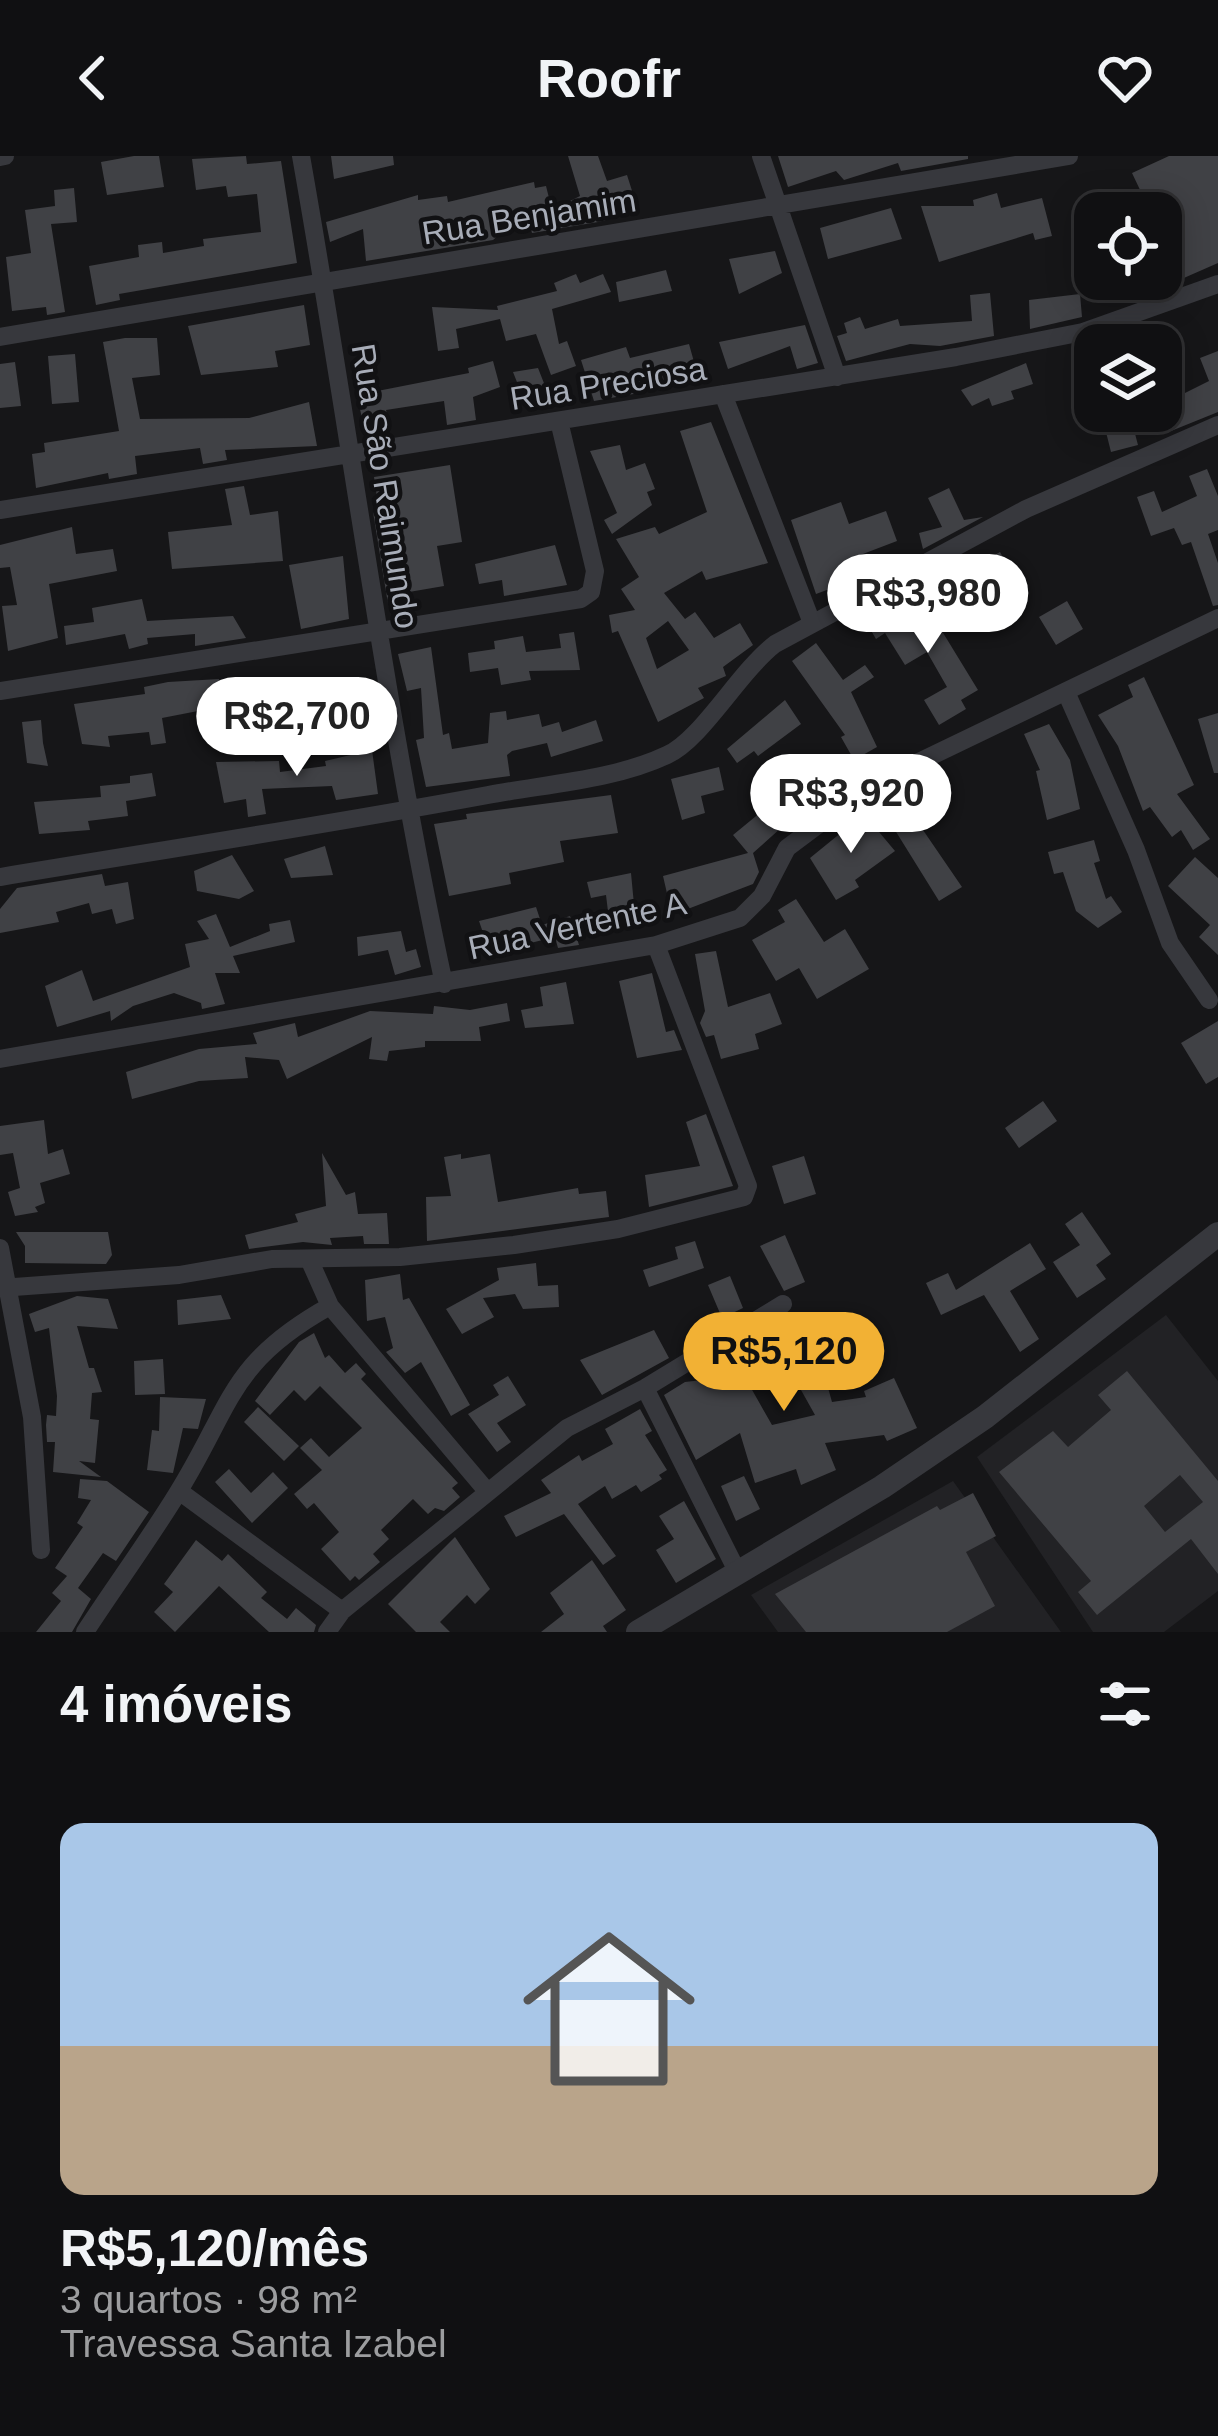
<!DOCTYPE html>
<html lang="pt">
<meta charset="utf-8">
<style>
:root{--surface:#101012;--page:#19191b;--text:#f1f3f6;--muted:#9c9d9f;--line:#303032;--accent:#f2b134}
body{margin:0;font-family:Arial,sans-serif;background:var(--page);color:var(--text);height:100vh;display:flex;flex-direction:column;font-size:45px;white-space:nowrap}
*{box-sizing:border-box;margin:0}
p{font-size:39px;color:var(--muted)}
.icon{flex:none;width:66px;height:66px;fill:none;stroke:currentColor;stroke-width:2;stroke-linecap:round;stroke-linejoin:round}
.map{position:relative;height:1476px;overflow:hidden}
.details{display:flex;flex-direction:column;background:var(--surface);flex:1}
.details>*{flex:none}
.controls{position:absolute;left:1074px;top:36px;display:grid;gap:24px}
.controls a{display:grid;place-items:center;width:108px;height:108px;border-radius:24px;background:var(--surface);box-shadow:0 6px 30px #0003,0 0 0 3px var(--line);font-size:60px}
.price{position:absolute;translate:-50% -102px;padding:0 27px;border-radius:42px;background:#fff;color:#222;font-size:39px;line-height:78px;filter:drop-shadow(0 3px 6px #0008)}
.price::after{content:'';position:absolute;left:50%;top:72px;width:36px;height:27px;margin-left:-18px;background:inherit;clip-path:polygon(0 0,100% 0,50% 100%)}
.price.current{background:var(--accent);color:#111}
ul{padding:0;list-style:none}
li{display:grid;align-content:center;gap:24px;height:636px;padding:0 60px}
li span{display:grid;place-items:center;height:372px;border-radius:24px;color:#555}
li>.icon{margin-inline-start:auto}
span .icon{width:216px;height:216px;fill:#fffc;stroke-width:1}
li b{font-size:51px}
h2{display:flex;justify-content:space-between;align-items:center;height:144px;padding:0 60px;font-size:51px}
header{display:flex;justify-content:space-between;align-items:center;height:156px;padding:0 60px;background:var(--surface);font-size:54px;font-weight:600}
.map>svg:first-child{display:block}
</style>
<header><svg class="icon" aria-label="back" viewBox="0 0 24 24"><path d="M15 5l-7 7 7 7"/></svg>Roofr<svg class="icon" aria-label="heart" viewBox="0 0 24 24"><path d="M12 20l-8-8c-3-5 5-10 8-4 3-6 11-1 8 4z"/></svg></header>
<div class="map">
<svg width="1218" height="1476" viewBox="0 0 1218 1476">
<rect width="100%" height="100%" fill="#161618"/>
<path fill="#222225" d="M 1166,1159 L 1218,1225 L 1218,1435 L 1164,1476 L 1093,1476 L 977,1301 Z
M 953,1325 L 1061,1476 L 778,1476 L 751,1439 Z"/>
<path fill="#404145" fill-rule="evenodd" d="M 134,0 L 159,0 L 164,31 L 107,39 L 101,6 Z
M 246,0 L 247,8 L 281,5 L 297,107 L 119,138 L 120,144 L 96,149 L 89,110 L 139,101 L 138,89 L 162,86 L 163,97 L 204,90 L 203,83 L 261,76 L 257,38 L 228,41 L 226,30 L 196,34 L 192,3 Z
M 331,0 L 393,0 L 394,9 L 334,23 Z
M 568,0 L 598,0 L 607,25 L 627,19 L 634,41 L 602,51 L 606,64 L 598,66 L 532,77 L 528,61 L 498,70 L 500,78 L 493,84 L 366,105 L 363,73 L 330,86 L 326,66 L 418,39 L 418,44 L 447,40 L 448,46 L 534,26 L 535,32 L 546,30 L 552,54 L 580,40 Z
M 778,0 L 968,0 L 968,3 L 901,15 L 898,7 L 844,24 L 836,15 L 788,31 Z
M 1169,0 L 1218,0 L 1218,107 L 1177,125 L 1161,90 L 1161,57 L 1151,57 L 1132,17 Z
M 74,32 L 77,66 L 51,68 L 65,156 L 47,159 L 46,151 L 12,155 L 6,101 L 31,97 L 25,54 L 55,50 L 54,34 Z
M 997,37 L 1001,52 L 1042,42 L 1052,80 L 1035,84 L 1033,77 L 939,106 L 921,50 L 974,50 L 973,44 Z
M 891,52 L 902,83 L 828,103 L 820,72 Z
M 775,95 L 782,117 L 739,138 L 729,103 Z
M 666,114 L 672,135 L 619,146 L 616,126 Z
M 576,118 L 580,127 L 603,118 L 611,136 L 552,153 L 559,188 L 567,185 L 576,210 L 551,219 L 536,178 L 506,185 L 500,163 L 456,173 L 459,192 L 438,195 L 432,151 L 498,154 L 497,150 L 557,135 L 554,127 Z
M 990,137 L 994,180 L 940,190 L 910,188 L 846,205 L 837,180 L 847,177 L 844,167 L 860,161 L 865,173 L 898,163 L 900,170 L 972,165 L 970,139 Z
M 1080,138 L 1082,161 L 1030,173 L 1029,144 Z
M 304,149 L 310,189 L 275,195 L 278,211 L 201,219 L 188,170 Z
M 805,169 L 818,207 L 797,213 L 790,190 L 728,213 L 719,186 Z
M 125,182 L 157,182 L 160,219 L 132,222 L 140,263 L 249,262 L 309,246 L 317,290 L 225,294 L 227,304 L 203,308 L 200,292 L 135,300 L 137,318 L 109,323 L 108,317 L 36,332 L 32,298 L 45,296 L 44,287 L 119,275 L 103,186 Z
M 689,188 L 696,213 L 650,235 L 594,245 L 581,204 L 626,191 L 630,202 Z
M 1218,195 L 1218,256 L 1171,275 L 1167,265 L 1175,261 L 1167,246 L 1209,225 L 1200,202 Z
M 75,198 L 79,246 L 52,248 L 48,200 Z
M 493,205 L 500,231 L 473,241 L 476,264 L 447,269 L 444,245 L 386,254 L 388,262 L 363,267 L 357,239 L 469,217 L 468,212 Z
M 15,206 L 21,250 L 0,252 L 0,208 Z
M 1026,207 L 1033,228 L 1011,235 L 1014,243 L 992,250 L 989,242 L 972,250 L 961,234 Z
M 538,212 L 551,245 L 526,249 L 513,216 Z
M 1121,255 L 1129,255 L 1138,289 L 1111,296 L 1102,260 Z
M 711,266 L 768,407 L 706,424 L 702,415 L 664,437 L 685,463 L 695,456 L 714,482 L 740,467 L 753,489 L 723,511 L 726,520 L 698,532 L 704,542 L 658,566 L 618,475 L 612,477 L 609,459 L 635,454 L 621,433 L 639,421 L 616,383 L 655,371 L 659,378 L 707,356 L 680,275 ZM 668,465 L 689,494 L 657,513 L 646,482 Z
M 620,289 L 626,314 L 645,307 L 655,333 L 647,336 L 652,349 L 612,378 L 604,364 L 617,357 L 590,295 Z
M 450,309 L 462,386 L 437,390 L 444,430 L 409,436 L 410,444 L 388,448 L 373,356 L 379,355 L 374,321 Z
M 1207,313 L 1218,340 L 1218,374 L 1208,378 L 1218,407 L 1218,449 L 1213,450 L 1191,386 L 1182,389 L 1174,372 L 1151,380 L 1137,341 L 1154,335 L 1162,356 L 1197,340 L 1189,320 Z
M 244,330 L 250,359 L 278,355 L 283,405 L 172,413 L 168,376 L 232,369 L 225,333 Z
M 949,332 L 964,364 L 983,361 L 923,393 L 919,377 L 942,371 L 928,342 Z
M 841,346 L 849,368 L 886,355 L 897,385 L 855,401 L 862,421 L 816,438 L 791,364 Z
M 72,371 L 76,398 L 113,393 L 117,415 L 49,428 L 58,482 L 8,495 L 2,450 L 17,449 L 10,411 L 0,412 L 0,389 Z
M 555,389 L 567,429 L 504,440 L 502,424 L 479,428 L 475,408 Z
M 1000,396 L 1019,430 L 995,443 L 990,433 L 965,449 L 950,425 Z
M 343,400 L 349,463 L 301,473 L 289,409 Z
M 142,443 L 147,465 L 233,460 L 246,482 L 195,490 L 195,478 L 147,482 L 148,488 L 129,493 L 125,478 L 66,489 L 64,470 L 94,466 L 92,452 Z
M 1067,445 L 1083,473 L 1056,489 L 1039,461 Z
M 895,449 L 903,463 L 926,449 L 978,534 L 961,544 L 966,553 L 939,569 L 924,544 L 947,531 L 927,496 L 905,509 L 885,477 L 876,483 L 866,466 Z
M 574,476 L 580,514 L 529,515 L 531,524 L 501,529 L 498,512 L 470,516 L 468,497 L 495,493 L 494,485 L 523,480 L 526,496 L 561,492 L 559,478 Z
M 816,487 L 843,524 L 865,509 L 874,521 L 851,536 L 877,591 L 854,604 L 841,581 L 845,579 L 792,505 Z
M 431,491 L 443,579 L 449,577 L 452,593 L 488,587 L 490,557 L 506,555 L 507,564 L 539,558 L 542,571 L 559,566 L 562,576 L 596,564 L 603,585 L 551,601 L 547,587 L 512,595 L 507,599 L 510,620 L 426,631 L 416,584 L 424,582 L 421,532 L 407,535 L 398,498 Z
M 1144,521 L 1194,629 L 1177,638 L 1210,683 L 1193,694 L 1181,674 L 1172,681 L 1150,651 L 1143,655 L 1118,590 L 1098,559 L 1133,541 L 1128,529 Z
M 219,523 L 220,539 L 214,543 L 220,559 L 199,560 L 198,555 L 162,562 L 166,587 L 151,589 L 149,576 L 108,580 L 110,591 L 82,588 L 74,548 L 145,538 L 144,531 L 168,526 Z
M 785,544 L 801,568 L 758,600 L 754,595 L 737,607 L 727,593 Z
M 1218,557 L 1218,617 L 1214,617 L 1198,563 Z
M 318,561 L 321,575 L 271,586 L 268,572 Z
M 41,564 L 43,587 L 48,610 L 27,607 L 22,566 Z
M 1049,568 L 1070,604 L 1080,653 L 1047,664 L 1036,615 L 1040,614 L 1024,578 Z
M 372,594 L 378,638 L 336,644 L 332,630 L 262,633 L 266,658 L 248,661 L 246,643 L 224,647 L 216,606 L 279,605 L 280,616 L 326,610 L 325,605 Z
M 818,602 L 833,620 L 786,655 L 792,662 L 753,697 L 759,716 L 753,728 L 672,759 L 663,720 L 748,697 L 733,679 L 767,651 L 760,645 Z
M 719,611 L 724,634 L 701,640 L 705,657 L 682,664 L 671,623 Z
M 152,617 L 156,640 L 126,645 L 128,660 L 88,665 L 90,674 L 39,678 L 34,646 L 101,641 L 100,630 L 130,627 L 130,620 Z
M 611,639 L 618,677 L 560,685 L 564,706 L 509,717 L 511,728 L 449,740 L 434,668 L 467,663 L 466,658 Z
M 899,639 L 962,731 L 939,745 L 880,650 Z
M 864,658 L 895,695 L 855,724 L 859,731 L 836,744 L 810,702 Z
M 1094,684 L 1100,705 L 1094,707 L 1106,743 L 1111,740 L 1122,756 L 1098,772 L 1076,755 L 1063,716 L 1054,718 L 1048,696 Z
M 325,690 L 333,719 L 291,722 L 284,703 Z
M 232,699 L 254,735 L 239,743 L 197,735 L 194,715 Z
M 1195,701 L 1218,722 L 1218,799 L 1199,781 L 1210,769 L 1168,730 Z
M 631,717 L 636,770 L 610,772 L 606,739 L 591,742 L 587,726 Z
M 102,718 L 105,730 L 128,726 L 134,763 L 116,768 L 112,753 L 92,758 L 89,747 L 56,756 L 59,766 L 0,777 L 0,753 L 17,732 Z
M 796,743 L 824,786 L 845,773 L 869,813 L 817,843 L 799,812 L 776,825 L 752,784 L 785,766 L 778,754 Z
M 536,751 L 542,769 L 570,760 L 579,789 L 558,792 L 555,781 L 490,797 L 479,765 Z
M 216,758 L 230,791 L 270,775 L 269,768 L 290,764 L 295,786 L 233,800 L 240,817 L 215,817 L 225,848 L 202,853 L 201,847 L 174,837 L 133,850 L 111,865 L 110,855 L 57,871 L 45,830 L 82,814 L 93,845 L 190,811 L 185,788 L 209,783 L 197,765 Z
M 401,775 L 406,796 L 416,793 L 421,811 L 395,819 L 388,794 L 358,800 L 357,781 Z
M 716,795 L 728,851 L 770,837 L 782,868 L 755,878 L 759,893 L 721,903 L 714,879 L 706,881 L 700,867 L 705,855 L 695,798 Z
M 652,817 L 666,876 L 674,874 L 682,894 L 637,902 L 619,825 Z
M 566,826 L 574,868 L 525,872 L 521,854 L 543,850 L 540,831 Z
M 507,847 L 510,865 L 479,871 L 481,885 L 425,885 L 425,891 L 389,895 L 387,905 L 369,903 L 372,881 L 287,923 L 279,904 L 245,901 L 248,922 L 199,925 L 132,943 L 126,916 L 199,893 L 257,888 L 253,877 L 295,867 L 298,881 L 370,855 L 433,858 L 434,850 L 470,854 Z
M 1218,865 L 1218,921 L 1206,928 L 1181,887 Z
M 1043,945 L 1057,965 L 1019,992 L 1005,972 Z
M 706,958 L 733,1030 L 649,1051 L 645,1019 L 700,1010 L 686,966 Z
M 44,964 L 48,998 L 63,993 L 70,1018 L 40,1027 L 45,1047 L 35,1051 L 38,1056 L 15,1060 L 8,1036 L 20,1032 L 13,997 L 0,999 L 0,970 Z
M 322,997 L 346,1039 L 355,1036 L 358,1058 L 387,1057 L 389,1088 L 364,1088 L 363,1080 L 330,1082 L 332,1089 L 303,1086 L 249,1093 L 245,1079 L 298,1066 L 295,1058 L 326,1050 Z
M 461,998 L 461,1003 L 490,998 L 498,1046 L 578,1032 L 579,1038 L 606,1035 L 609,1061 L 427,1085 L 426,1041 L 451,1040 L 444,1001 Z
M 804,1000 L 816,1038 L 784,1048 L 772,1010 Z
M 1082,1056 L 1111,1098 L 1096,1109 L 1106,1123 L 1077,1142 L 1053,1106 L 1080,1089 L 1065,1068 Z
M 16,1076 L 108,1076 L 112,1099 L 106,1108 L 25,1107 L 25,1090 Z
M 785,1079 L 805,1126 L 784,1135 L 760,1090 Z
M 695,1085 L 704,1112 L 649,1131 L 643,1114 L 678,1103 L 675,1091 Z
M 1030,1087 L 1046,1113 L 1010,1135 L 1039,1183 L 1020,1196 L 984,1139 L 941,1159 L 926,1127 L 948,1117 L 956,1134 Z
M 536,1107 L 538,1130 L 558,1129 L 559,1151 L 523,1153 L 515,1138 L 483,1142 L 494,1161 L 462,1178 L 446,1153 L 499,1124 L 497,1112 Z
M 400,1118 L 403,1144 L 409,1142 L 470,1249 L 451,1260 L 421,1206 L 405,1217 L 386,1196 L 393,1192 L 385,1161 L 367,1165 L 365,1124 Z
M 730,1120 L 743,1152 L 722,1162 L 708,1129 Z
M 221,1139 L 231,1163 L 178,1169 L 177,1144 Z
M 77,1140 L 108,1143 L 118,1173 L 77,1170 L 89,1212 L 94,1212 L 102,1236 L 92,1237 L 90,1263 L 99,1264 L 95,1307 L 79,1305 L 101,1321 L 53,1316 L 55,1286 L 47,1286 L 46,1269 L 47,1259 L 56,1260 L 57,1240 L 49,1172 L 35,1176 L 29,1158 Z
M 769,1172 L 787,1209 L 818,1196 L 832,1246 L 866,1241 L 864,1235 L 894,1222 L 917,1272 L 887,1285 L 884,1279 L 825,1287 L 836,1314 L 801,1329 L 796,1313 L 755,1327 L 740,1277 L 696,1304 L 664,1239 L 685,1226 L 763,1217 L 746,1187 ZM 787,1209 L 815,1259 L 772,1269 L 751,1232 Z
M 654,1174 L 669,1202 L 602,1239 L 580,1204 Z
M 314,1177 L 325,1202 L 329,1199 L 345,1217 L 356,1207 L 366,1218 L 361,1223 L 458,1327 L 452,1332 L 460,1341 L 444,1355 L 435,1352 L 428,1358 L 413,1343 L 381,1374 L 389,1383 L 373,1398 L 380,1406 L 359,1424 L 355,1420 L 350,1425 L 321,1393 L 339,1376 L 314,1347 L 307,1353 L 294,1338 L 322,1314 L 300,1292 L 311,1282 L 329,1301 L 362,1272 L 320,1230 L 305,1245 L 294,1234 L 270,1259 L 255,1245 L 299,1186 Z
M 163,1203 L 165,1238 L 135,1239 L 134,1205 Z
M 1127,1215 L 1218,1325 L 1218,1418 L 1191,1383 L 1097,1459 L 1078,1436 L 1091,1425 L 999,1316 L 1053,1275 L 1068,1291 L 1111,1254 L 1098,1239 ZM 1180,1319 L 1203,1346 L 1165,1376 L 1144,1350 Z
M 508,1220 L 526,1249 L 497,1267 L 511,1286 L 497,1296 L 468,1258 L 499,1239 L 493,1229 Z
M 160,1241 L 206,1243 L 198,1273 L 183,1272 L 173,1317 L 147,1314 L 152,1274 L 159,1275 Z
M 258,1251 L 299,1290 L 284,1305 L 244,1266 Z
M 640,1253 L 652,1275 L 645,1279 L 667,1314 L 659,1319 L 662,1323 L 641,1336 L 636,1329 L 612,1343 L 605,1330 L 578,1348 L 616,1400 L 603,1409 L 564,1358 L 516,1381 L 504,1360 L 551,1337 L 541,1324 L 579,1299 L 582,1305 L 613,1288 L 605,1273 Z
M 229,1313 L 251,1337 L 273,1316 L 288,1332 L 252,1367 L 215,1326 Z
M 744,1320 L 760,1353 L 736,1365 L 721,1330 Z
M 80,1323 L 107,1325 L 149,1356 L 116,1405 L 103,1397 L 78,1432 L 91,1443 L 72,1476 L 36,1476 L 61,1445 L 52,1437 L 67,1420 L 55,1412 L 83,1371 L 77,1367 L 91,1344 L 78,1342 Z
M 973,1337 L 996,1380 L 966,1396 L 995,1450 L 947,1476 L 806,1476 L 775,1438 L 937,1350 L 940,1354 Z
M 684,1345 L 716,1403 L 676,1427 L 656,1394 L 674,1383 L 659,1360 Z
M 455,1381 L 490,1433 L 475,1448 L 467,1439 L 440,1466 L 450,1476 L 416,1476 L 388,1448 Z
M 196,1384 L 222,1405 L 228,1398 L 267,1436 L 261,1442 L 287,1463 L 296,1452 L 316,1469 L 314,1476 L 269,1476 L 219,1430 L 175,1476 L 154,1456 L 173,1436 L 164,1428 Z
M 592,1404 L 626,1454 L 603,1470 L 607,1476 L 541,1476 L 564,1458 L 550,1437 Z"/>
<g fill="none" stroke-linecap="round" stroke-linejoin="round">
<path stroke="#37383d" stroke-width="18" d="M 301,0 C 350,276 385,554 444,828
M 761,0 L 837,221
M 0,1 L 5,0
M 0,181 L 1069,0
M 723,238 L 812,467
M 0,354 L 956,201 L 1083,176 L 1218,128
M 0,535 L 581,443 L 591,436 L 595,415 L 559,265
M 1066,536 L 1136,694 L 1170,787 L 1209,844
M 0,721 C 163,694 326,669 488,639 C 546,628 614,624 667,599 C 702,583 738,517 775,488 L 1026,353 L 1218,269
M 0,903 L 656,789 L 740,762 L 762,740 L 787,692 L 871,629 L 1218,462
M 0,1092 L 32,1261 L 41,1394
M 309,1103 L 330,1150 L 486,1334
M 0,1132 L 179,1119 L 272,1103 L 400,1101 L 514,1089 L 618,1073 L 744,1041 L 748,1030 L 656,789
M 645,1232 L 736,1413
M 179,1335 L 342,1455
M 85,1476 C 115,1430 148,1385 177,1338 C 233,1248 228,1207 330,1150
M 327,1476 L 342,1455 L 567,1272 L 645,1232 L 783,1148"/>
<path stroke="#37383d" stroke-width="24" d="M 638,1476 L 882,1331 L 985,1261 L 1218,1078"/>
</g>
<g text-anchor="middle" stroke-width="9" stroke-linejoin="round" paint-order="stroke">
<g font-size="33" fill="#a8adb8" stroke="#111113">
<text transform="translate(529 60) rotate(-9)" y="12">Rua Benjamim</text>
<text transform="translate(608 227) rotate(-9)" y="12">Rua Preciosa</text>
<text transform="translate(386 330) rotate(81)" y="12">Rua São Raimundo</text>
<text transform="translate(577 769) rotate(-12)" y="12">Rua Vertente A</text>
</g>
</g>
</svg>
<div class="controls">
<a><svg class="icon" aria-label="locate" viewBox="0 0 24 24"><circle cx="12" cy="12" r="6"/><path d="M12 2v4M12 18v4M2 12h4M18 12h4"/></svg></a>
<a><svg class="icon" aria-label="layers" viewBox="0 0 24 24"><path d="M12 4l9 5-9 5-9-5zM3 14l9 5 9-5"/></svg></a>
</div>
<b class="price" style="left:928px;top:500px">R$3,980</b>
<b class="price" style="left:297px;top:623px">R$2,700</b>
<b class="price" style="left:851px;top:700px">R$3,920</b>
<b class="price current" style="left:784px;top:1258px">R$5,120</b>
</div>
<section class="details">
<h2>4 imóveis<svg class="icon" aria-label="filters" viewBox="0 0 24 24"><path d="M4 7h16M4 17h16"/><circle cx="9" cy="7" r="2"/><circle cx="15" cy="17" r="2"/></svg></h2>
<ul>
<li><span style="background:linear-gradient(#a9c7e8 60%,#b9a48a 0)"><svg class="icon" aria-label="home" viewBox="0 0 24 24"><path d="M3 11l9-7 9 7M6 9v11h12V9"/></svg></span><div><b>R$5,120/mês</b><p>3 quartos · 98 m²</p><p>Travessa Santa Izabel</p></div></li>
</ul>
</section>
